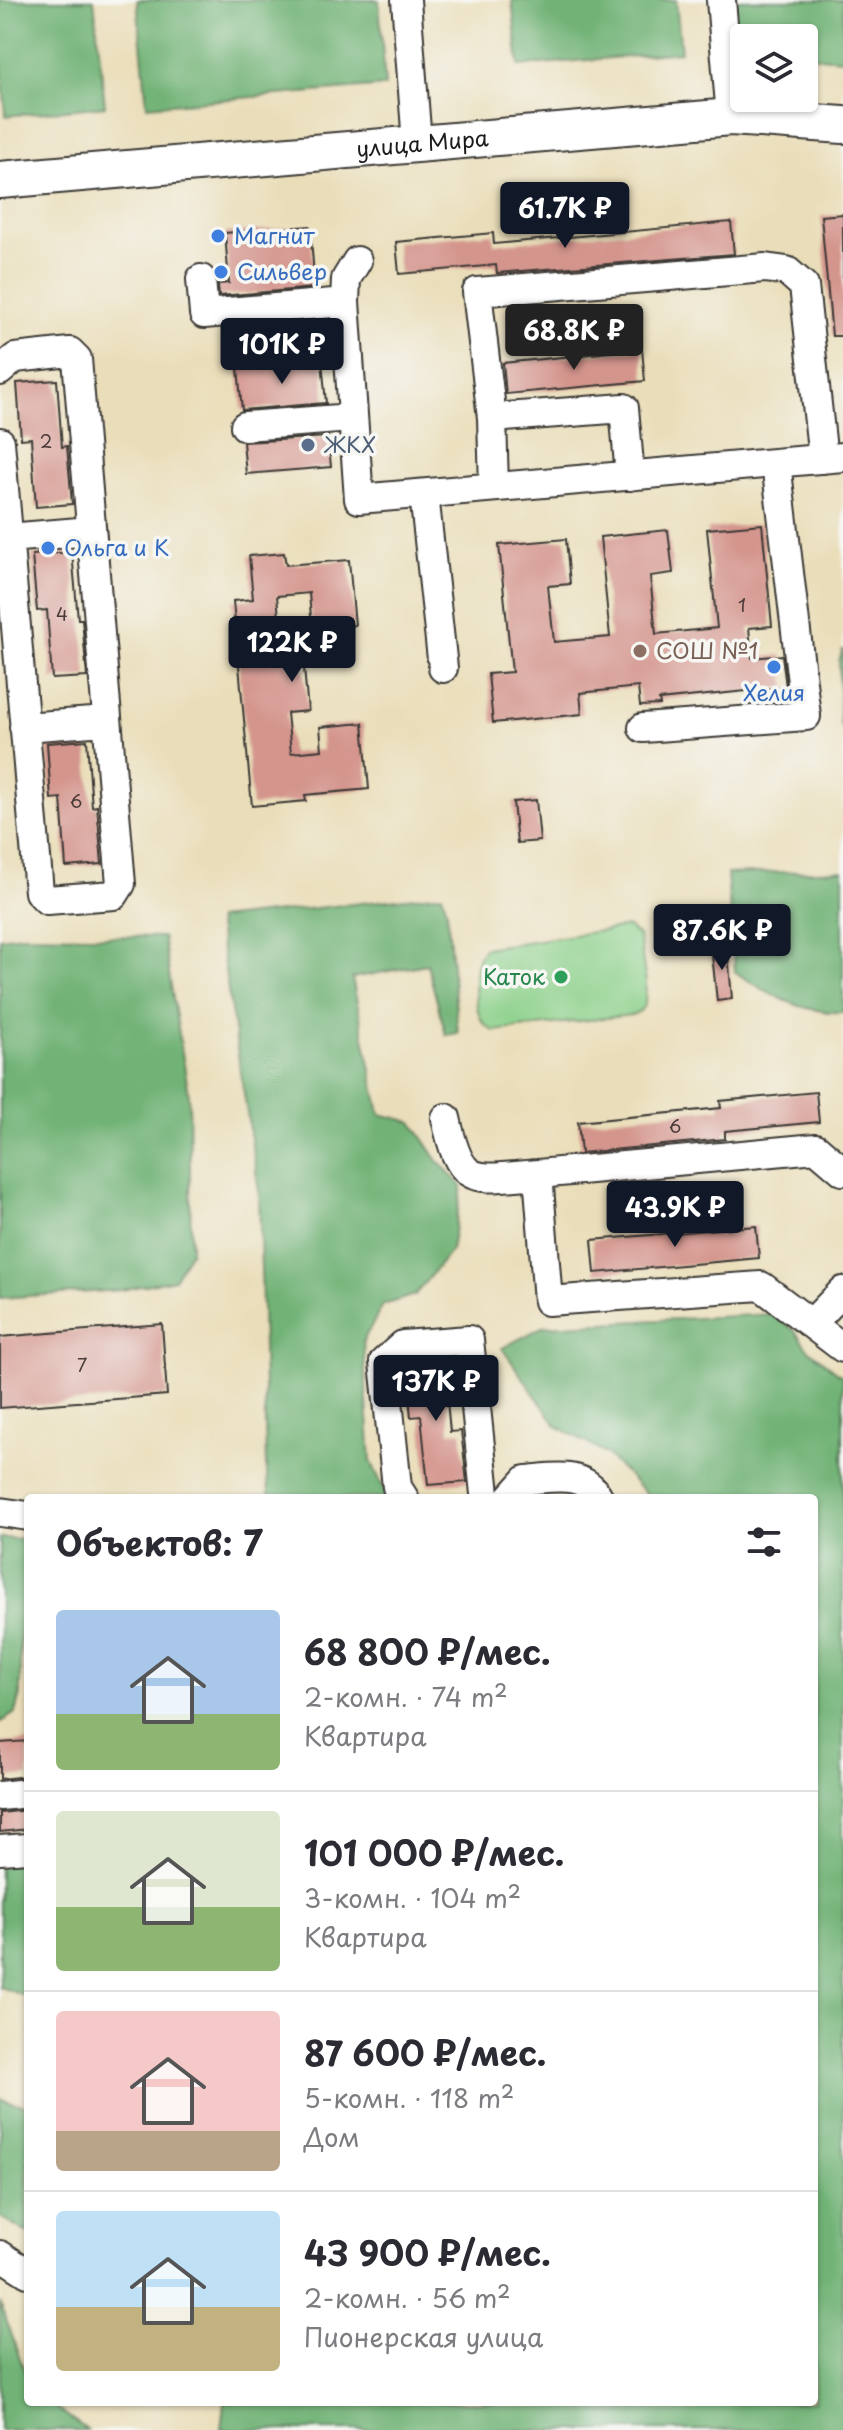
<!DOCTYPE html>
<html lang="ru">
<meta charset="utf-8">
<style>
:root{--surface:#fff;--page:#f7f7f7;--text:#2b2b33;--muted:#7c7c81;--line:#e1e1e2;--accent:#111827}
body{margin:0;font-family:"Playpen Sans",sans-serif;background:var(--page);color:var(--text);height:100vh;display:flex;flex-direction:column;font-size:30px;white-space:nowrap}
*{box-sizing:border-box;margin:0}
p{font-size:26px;color:var(--muted)}
.icon{flex:none;width:44px;height:44px;fill:none;stroke:currentColor;stroke-width:2;stroke-linecap:round;stroke-linejoin:round}
.map{position:relative;flex:1;overflow:hidden}
.details{position:absolute;left:24px;top:1494px;width:794px;height:912px;display:flex;flex-direction:column;background:var(--surface);border-radius:8px;box-shadow:0 2px 6px #0004}
.details>*{flex:none}
.fabs{position:absolute;left:730px;top:24px;display:grid;gap:16px}
.fabs a{display:grid;place-items:center;width:88px;height:88px;border-radius:8px;background:var(--surface);box-shadow:0 2px 6px #0004;font-size:40px}
.price{position:absolute;translate:-50% -68px;padding:0 18px;border-radius:8px;background:var(--accent);color:#fff;font-size:26px;line-height:52px;filter:drop-shadow(0 2px 4px #0008)}
.price::after{content:'';position:absolute;left:50%;top:48px;width:24px;height:18px;margin-left:-12px;background:inherit;clip-path:polygon(0 0,100% 0,50% 100%)}
.price.on{background:#222;color:#fff}
ul{padding:0;list-style:none}
li{display:flex;align-items:center;gap:24px;height:200px;padding:0 32px}
li+li{border-top:2px solid var(--line)}
li span{display:grid;place-items:center;flex:none;width:224px;height:160px;border-radius:8px;color:#555}
li>.icon{margin-inline-start:auto}
span .icon{width:96px;height:96px;fill:#fffc;stroke-width:1}
li b{font-size:34px}
h2{display:flex;justify-content:space-between;align-items:center;height:96px;padding:0 32px;font-size:34px}
.map>svg:first-child{display:block}
</style>
<div class="map">
<svg width="843" height="2430" viewBox="0 0 843 2430">
<rect width="100%" height="100%" fill="#f6f6f2"/>
<filter id="ink" filterUnits="userSpaceOnUse"><feTurbulence type="fractalNoise" baseFrequency=".0125" numOctaves="2"/><feDisplacementMap in="SourceGraphic" scale="16" xChannelSelector="R" yChannelSelector="G"/><feConvolveMatrix kernelMatrix="1 2 1 2 8 2 1 2 1" color-interpolation-filters="sRGB"/></filter>
<filter id="wash" filterUnits="userSpaceOnUse"><feTurbulence type="fractalNoise" baseFrequency=".006" numOctaves="4" result="noise"/><feDisplacementMap in="SourceGraphic" scale="32" xChannelSelector="R" yChannelSelector="G"/><feGaussianBlur stdDeviation="1.8" result="paint"/><feColorMatrix in="noise" values="0 0 0 0 0 0 0 0 0 0 0 0 0 0 0 0 0 1.4 0 .05"/><feComposite in="paint" operator="in"/></filter>
<g filter="url(#wash)">
<rect width="100%" height="100%" fill="#eadeba"/>
<path fill="#8cd08a" stroke="#547653" stroke-width="2" d="M 628,927 L 639,937 L 646,982 L 645,1004 L 640,1011 L 632,1015 L 494,1031 C 487,1027 483,1024 480,1017 C 474,1001 471,959 485,948 Z"/>
<path fill="#71b276" stroke="#466749" stroke-width="2" d="M 0,0 L 94,0 L 105,106 L 6,116 L 0,53 Z
M 137,0 L 379,0 L 385,86 L 147,106 Z
M 512,0 L 676,0 L 681,52 L 519,66 Z
M 725,0 L 843,0 L 843,59 L 804,56 L 804,38 L 744,38 L 744,41 L 729,37 Z
M 843,649 L 843,729 L 840,724 L 839,661 Z
M 843,870 L 843,1012 C 803,1014 768,994 735,972 L 727,874 Z
M 442,894 L 447,911 L 458,1033 L 446,1035 L 427,964 L 352,978 L 380,1114 L 412,1122 L 438,1161 L 462,1186 L 451,1250 L 415,1295 L 383,1305 L 363,1341 L 371,1461 L 388,1498 L 270,1498 L 266,1466 L 259,1191 L 217,919 Z
M 23,935 L 163,937 L 189,1095 L 191,1251 L 174,1279 L 122,1290 L 0,1298 L 0,938 Z
M 773,1314 L 795,1331 L 808,1349 L 843,1377 L 843,2430 L 221,2430 L 224,2402 L 814,2402 L 814,1498 L 651,1498 L 606,1454 L 557,1426 L 502,1348 L 544,1326 Z
M 0,1538 L 28,1539 L 28,1622 L 20,1631 L 20,1695 L 15,1713 L 0,1723 Z
M 0,1860 L 28,1860 L 28,1997 L 0,1987 Z
M 0,2099 L 28,2106 L 28,2233 L 0,2217 Z
M 0,2302 L 28,2381 L 28,2402 L 48,2402 L 87,2430 L 0,2430 Z"/>
<g id="blocks">
<path fill="#d4958d" d="M 843,214 L 843,336 L 832,336 L 821,216 Z
M 731,222 L 734,254 L 497,273 L 496,265 L 399,274 L 396,242 L 493,233 L 494,244 Z
M 310,226 L 315,288 L 219,296 L 218,284 L 229,283 L 225,233 Z
M 642,349 L 645,381 L 506,394 L 503,363 Z
M 322,361 L 326,403 L 242,410 L 238,368 Z
M 57,380 L 62,447 L 67,446 L 72,504 L 36,507 L 31,438 L 21,439 L 17,383 Z
M 328,437 L 331,467 L 246,474 L 243,442 Z
M 762,524 L 772,626 L 749,628 L 752,658 L 782,655 L 786,687 L 659,700 L 660,705 L 640,706 L 638,687 L 580,693 L 582,714 L 493,723 L 488,674 L 512,672 L 499,545 L 566,539 L 570,584 L 548,586 L 554,642 L 610,637 L 600,537 L 668,530 L 673,573 L 650,576 L 656,634 L 717,628 L 707,529 Z
M 72,552 L 78,619 L 82,619 L 87,677 L 52,679 L 47,610 L 37,611 L 32,555 Z
M 284,553 L 286,565 L 349,560 L 355,625 L 312,629 L 309,593 L 277,596 L 282,650 L 302,647 L 308,711 L 287,713 L 291,753 L 322,750 L 320,727 L 363,723 L 369,789 L 305,795 L 306,801 L 252,806 L 233,601 L 253,599 L 249,556 Z
M 87,740 L 92,807 L 97,806 L 102,864 L 66,867 L 61,798 L 51,799 L 47,743 Z
M 536,800 L 540,841 L 517,843 L 513,802 Z
M 727,943 L 732,999 L 717,1001 L 711,945 Z
M 816,1092 L 819,1122 L 725,1131 L 725,1139 L 581,1153 L 578,1122 L 721,1108 L 720,1101 Z
M 756,1226 L 759,1258 L 595,1273 L 592,1240 Z
M 162,1324 L 167,1395 L 0,1408 L 0,1337 Z
M 443,1359 L 450,1432 L 461,1431 L 467,1482 L 428,1485 L 421,1416 L 411,1417 L 406,1365 L 409,1362 Z
M 28,1741 L 28,1776 L 0,1779 L 0,1743 Z
M 28,1810 L 28,1829 L 0,1832 L 0,1813 Z"/>
</g>
</g>
<g filter="url(#ink)">
<use href="#blocks" fill-opacity="0" stroke="#3b3934" stroke-width="2"/>
<g fill="none" stroke-linecap="round" stroke-linejoin="round">
<defs>
<path id="minor" d="M 406,0 L 417,143
M 721,0 L 731,117
M 357,261 L 346,279 L 345,302 L 359,499 L 843,457
M 201,279 L 204,314 L 345,302
M 0,371 L 15,358 L 70,352 L 77,359 L 121,884 L 114,895 L 47,900 L 39,892 L 0,442
M 492,418 L 624,408 L 630,476
M 245,426 L 352,418
M 494,487 L 492,418 L 477,292 L 765,268 L 787,271 L 804,286 L 823,459
M 424,494 L 443,668
M 8,538 L 91,531
M 24,727 L 106,721
M 643,728 L 806,716 L 776,463
M 446,1118 C 461,1189 473,1179 538,1174
M 843,1171 L 816,1148 L 538,1174 L 548,1301 L 761,1286 L 843,1348
M 812,1323 L 843,1291
M 404,1498 L 397,1487 L 384,1362 L 403,1345 L 469,1340 L 485,1494
M 510,1498 L 526,1480 C 553,1478 584,1470 599,1498
M 0,1512 L 28,1516
M 0,1796 L 28,1793
M 0,1850 L 28,1848
M 0,2255 L 28,2273"/>
<g id="major">
<path id="s1" d="M 0,180 L 731,117 L 843,125"/>
</g>
</defs>
<use href="#minor" stroke="#3b3934" stroke-width="32"/>
<use href="#major" stroke="#3b3934" stroke-width="40"/>
<use href="#minor" stroke="#fff" stroke-width="28"/>
<use href="#major" stroke="#fff" stroke-width="36"/>
</g>
</g>
<g fill="#3f7fe0" stroke="#f6f6f2" stroke-width="3">
<circle cx="218" cy="236" r="8"/>
<circle cx="221" cy="272" r="8"/>
<circle cx="48" cy="548" r="8"/>
<circle cx="774" cy="667" r="8"/>
</g>
<circle fill="#5c6f8a" stroke="#f6f6f2" stroke-width="3" cx="308" cy="445" r="8"/>
<circle fill="#8d6e63" stroke="#f6f6f2" stroke-width="3" cx="640" cy="651" r="8"/>
<circle fill="#2e9e5b" stroke="#f6f6f2" stroke-width="3" cx="561" cy="977" r="8"/>
<g text-anchor="middle" stroke-width="7" stroke-linejoin="round" paint-order="stroke">
<g font-size="18" fill="#4a3a38">
<text x="46" y="448">2</text>
<text x="742" y="612">1</text>
<text x="62" y="621">4</text>
<text x="76" y="808">6</text>
<text x="675" y="1133">6</text>
<text x="82" y="1372">7</text>
</g>
<g font-size="22" fill="#1c1c1c" stroke="#f6f6f2">
<text dy="8" stroke="none"><textPath href="#s1" startOffset="424">улица Мира</textPath></text>
</g>
<g font-size="22" fill="#366cbe" stroke="#f6f6f2" text-anchor="start">
<text x="234" y="244">Магнит</text>
<text x="237" y="280">Сильвер</text>
<text x="64" y="556">Ольга и К</text>
<text x="774" y="701" text-anchor="middle">Хелия</text>
</g>
<g font-size="22" fill="#4e5e75" stroke="#f6f6f2" text-anchor="start">
<text x="324" y="453">ЖКХ</text>
</g>
<g font-size="22" fill="#785e54" stroke="#f6f6f2" text-anchor="start">
<text x="656" y="659">СОШ №1</text>
</g>
<g font-size="22" fill="#27864d" stroke="#f6f6f2" text-anchor="end">
<text x="545" y="985">Каток</text>
</g>
</g>
</svg>
<div class="fabs">
<a><svg class="icon" aria-label="layers" viewBox="0 0 24 24"><path d="M12 4l9 5-9 5-9-5zM3 14l9 5 9-5"/></svg></a>
</div>
<b class="price" style="left:565px;top:250px">61.7K ₽</b>
<b class="price on" style="left:574px;top:372px">68.8K ₽</b>
<b class="price" style="left:282px;top:386px">101K ₽</b>
<b class="price" style="left:292px;top:684px">122K ₽</b>
<b class="price" style="left:722px;top:972px">87.6K ₽</b>
<b class="price" style="left:675px;top:1249px">43.9K ₽</b>
<b class="price" style="left:436px;top:1423px">137K ₽</b>
<section class="details">
<h2>Объектов: 7<svg class="icon" aria-label="filters" viewBox="0 0 24 24"><path d="M4 7h16M4 17h16"/><circle cx="9" cy="7" r="2"/><circle cx="15" cy="17" r="2"/></svg></h2>
<ul>
<li><span style="background:linear-gradient(#a9c7e8 65%,#8fb573 0)"><svg class="icon" aria-label="home" viewBox="0 0 24 24"><path d="M3 11l9-7 9 7M6 9v11h12V9"/></svg></span><div><b>68 800 ₽/мес.</b><p>2-комн. · 74 m²</p><p>Квартира</p></div></li>
<li><span style="background:linear-gradient(#dfe7d0 60%,#8fb573 0)"><svg class="icon" aria-label="home" viewBox="0 0 24 24"><path d="M3 11l9-7 9 7M6 9v11h12V9"/></svg></span><div><b>101 000 ₽/мес.</b><p>3-комн. · 104 m²</p><p>Квартира</p></div></li>
<li><span style="background:linear-gradient(#f6c9c9 75%,#b9a48a 0)"><svg class="icon" aria-label="home" viewBox="0 0 24 24"><path d="M3 11l9-7 9 7M6 9v11h12V9"/></svg></span><div><b>87 600 ₽/мес.</b><p>5-комн. · 118 m²</p><p>Дом</p></div></li>
<li><span style="background:linear-gradient(#bfe0f5 60%,#c2b280 0)"><svg class="icon" aria-label="home" viewBox="0 0 24 24"><path d="M3 11l9-7 9 7M6 9v11h12V9"/></svg></span><div><b>43 900 ₽/мес.</b><p>2-комн. · 56 m²</p><p>Пионерская улица</p></div></li>
</ul>
</section>
</div>
